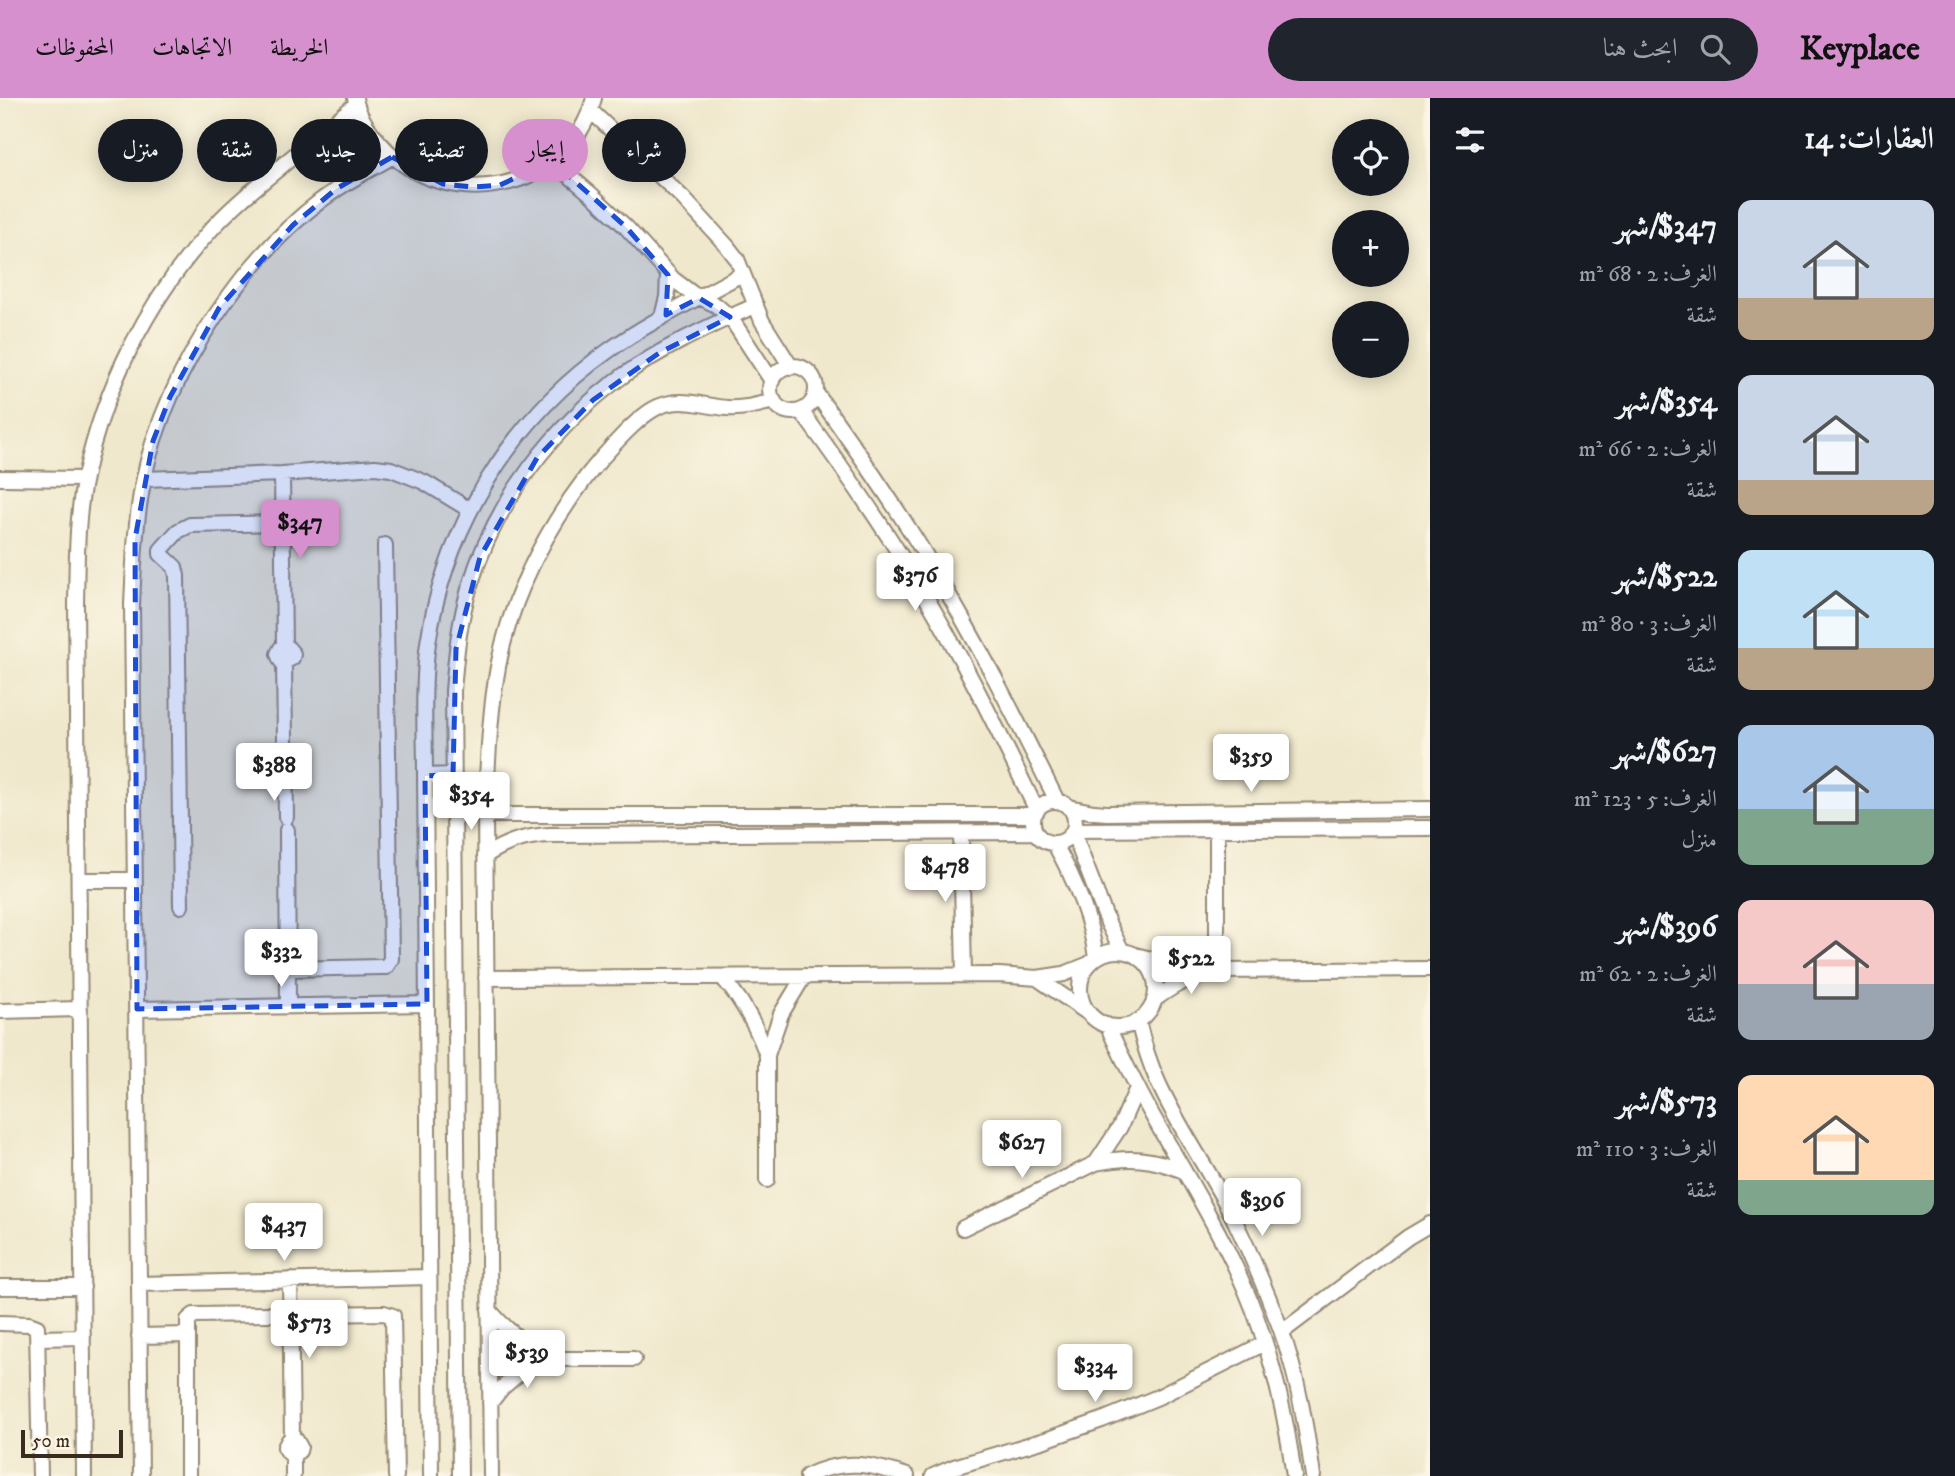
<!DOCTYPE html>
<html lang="ar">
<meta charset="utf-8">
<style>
:root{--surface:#171b24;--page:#20242c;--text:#f1f3f6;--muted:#9ea1a6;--accent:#d690ce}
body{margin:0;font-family:"IM FELL DW Pica",Amiri,serif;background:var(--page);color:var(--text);direction:rtl;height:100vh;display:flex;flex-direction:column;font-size:26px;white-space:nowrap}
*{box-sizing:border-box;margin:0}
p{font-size:23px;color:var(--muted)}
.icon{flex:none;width:38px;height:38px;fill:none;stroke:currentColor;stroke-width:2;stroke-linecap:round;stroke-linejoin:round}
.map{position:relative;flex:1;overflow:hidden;direction:ltr}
.details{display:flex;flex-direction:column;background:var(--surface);width:525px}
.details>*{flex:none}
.top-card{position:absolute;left:21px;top:21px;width:665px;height:63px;direction:rtl;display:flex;gap:14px}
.tools{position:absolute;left:1332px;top:21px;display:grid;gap:14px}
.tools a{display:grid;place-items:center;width:77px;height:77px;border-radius:50%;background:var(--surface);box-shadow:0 4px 18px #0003;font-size:35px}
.scale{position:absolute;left:21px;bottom:18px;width:102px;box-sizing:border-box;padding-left:7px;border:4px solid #3b2a1e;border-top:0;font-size:19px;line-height:24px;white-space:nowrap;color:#3b2a1e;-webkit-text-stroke:5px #fcf5e5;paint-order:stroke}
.price{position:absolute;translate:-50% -60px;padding:0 16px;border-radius:7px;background:#fff;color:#222;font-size:23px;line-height:46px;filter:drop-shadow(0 2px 4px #0008)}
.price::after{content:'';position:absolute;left:50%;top:42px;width:21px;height:16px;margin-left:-10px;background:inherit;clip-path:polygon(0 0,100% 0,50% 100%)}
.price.current{background:var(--accent);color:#111}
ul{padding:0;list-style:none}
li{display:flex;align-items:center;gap:21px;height:175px;padding:0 21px}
li span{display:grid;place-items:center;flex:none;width:196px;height:140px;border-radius:14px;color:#555}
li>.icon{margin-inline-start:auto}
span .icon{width:84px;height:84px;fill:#fffc;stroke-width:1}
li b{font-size:30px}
h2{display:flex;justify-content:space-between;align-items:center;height:84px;padding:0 21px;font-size:30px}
.tag{padding:0 24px;border-radius:32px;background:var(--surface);box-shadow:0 4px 18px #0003;font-size:24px;line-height:63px}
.tag.current{background:var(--accent);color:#111}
header{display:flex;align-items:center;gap:42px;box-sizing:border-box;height:98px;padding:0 35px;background:var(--accent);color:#111}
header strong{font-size:33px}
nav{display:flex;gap:38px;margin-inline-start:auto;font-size:24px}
.search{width:490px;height:63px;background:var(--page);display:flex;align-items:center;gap:18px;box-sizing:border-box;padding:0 24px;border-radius:38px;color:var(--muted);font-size:26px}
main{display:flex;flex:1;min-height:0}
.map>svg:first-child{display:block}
</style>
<header>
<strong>Keyplace</strong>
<div class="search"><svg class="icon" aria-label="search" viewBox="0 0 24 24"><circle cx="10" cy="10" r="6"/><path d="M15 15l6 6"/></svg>ابحث هنا</div>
<nav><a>الخريطة</a><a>الاتجاهات</a><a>المحفوظات</a></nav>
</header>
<main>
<section class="details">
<h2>العقارات: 14<svg class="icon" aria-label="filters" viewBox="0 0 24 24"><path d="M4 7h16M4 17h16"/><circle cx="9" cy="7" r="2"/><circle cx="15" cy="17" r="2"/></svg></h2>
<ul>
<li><span style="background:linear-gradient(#c9d6e8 70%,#b9a48a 0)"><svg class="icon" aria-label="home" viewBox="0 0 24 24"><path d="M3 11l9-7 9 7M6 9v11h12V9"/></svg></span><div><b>$347/شهر</b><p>الغرف: 2 · 68 m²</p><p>شقة</p></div></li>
<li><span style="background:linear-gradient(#c9d6e8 75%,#b9a48a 0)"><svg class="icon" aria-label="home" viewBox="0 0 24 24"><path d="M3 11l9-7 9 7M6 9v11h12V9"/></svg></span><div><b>$354/شهر</b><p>الغرف: 2 · 66 m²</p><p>شقة</p></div></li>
<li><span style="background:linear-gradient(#bfe0f5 70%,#b9a48a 0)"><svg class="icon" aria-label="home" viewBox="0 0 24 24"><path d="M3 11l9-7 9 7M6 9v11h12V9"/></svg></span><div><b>$522/شهر</b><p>الغرف: 3 · 80 m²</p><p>شقة</p></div></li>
<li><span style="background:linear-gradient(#a9c7e8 60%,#7fa58c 0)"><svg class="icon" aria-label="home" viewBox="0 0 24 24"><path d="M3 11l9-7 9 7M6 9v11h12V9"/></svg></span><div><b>$627/شهر</b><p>الغرف: 5 · 123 m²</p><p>منزل</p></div></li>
<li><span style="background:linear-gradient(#f6c9c9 60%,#9aa5b1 0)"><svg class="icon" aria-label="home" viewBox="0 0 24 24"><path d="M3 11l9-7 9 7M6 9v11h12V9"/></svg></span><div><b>$396/شهر</b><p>الغرف: 2 · 62 m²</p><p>شقة</p></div></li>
<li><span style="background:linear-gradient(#ffd9b3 75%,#7fa58c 0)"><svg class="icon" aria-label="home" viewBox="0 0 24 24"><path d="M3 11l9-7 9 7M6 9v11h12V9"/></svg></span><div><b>$573/شهر</b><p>الغرف: 3 · 110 m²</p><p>شقة</p></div></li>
</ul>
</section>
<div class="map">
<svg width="1430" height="1378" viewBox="0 0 1430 1378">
<rect width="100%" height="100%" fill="#fcf5e5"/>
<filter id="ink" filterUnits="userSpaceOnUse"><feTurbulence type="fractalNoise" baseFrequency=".0143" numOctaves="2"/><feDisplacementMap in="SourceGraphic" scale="14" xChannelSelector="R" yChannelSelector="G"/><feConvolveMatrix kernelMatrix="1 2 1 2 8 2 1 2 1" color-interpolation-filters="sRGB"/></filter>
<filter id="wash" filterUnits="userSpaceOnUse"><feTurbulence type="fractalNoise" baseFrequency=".00686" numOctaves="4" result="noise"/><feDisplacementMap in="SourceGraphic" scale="28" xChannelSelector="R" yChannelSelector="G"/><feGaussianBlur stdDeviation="1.57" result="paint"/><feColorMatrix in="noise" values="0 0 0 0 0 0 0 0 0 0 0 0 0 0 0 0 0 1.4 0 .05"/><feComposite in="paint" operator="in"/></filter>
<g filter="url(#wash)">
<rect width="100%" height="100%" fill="#efe8cc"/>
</g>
<g filter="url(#ink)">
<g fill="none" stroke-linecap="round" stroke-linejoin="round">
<defs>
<path id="minor" d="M 355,0 C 358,17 369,33 381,46 C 444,118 569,96 594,0
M 591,13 L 683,100 L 727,148 L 737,161 L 762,223 L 791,269
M 552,63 L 592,97 L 626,129 L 673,181 L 693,196 L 716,207 L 730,219 L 772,283
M 662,219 L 667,199 L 668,177
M770 291a23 23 0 1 1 46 0a23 23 0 1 1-46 0Z
M 816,295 C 855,350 894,405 929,463 C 976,541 1017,622 1057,703
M 801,313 C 840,366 878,420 912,476 C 959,552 998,632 1037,713
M 282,376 L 284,549
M 0,380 L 84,381
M 144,381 L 282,376 L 375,369 L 391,371 L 424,384 L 470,412
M 284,564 L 292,560 L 293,556 L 288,550 L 281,550 L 278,556 L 281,563 L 284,564 L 286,719
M 425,678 L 453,677
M1033 724a21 21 0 1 1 42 0a21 21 0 1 1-42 0Z
M 1068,709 L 1094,714 L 1107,715 L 1430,711
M 485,717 L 1034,717
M 287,732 L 288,908
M 1074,732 L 1430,730
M 1217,733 L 1217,873
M 1073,734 L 1108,825 L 1122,853
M 961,735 L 964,877
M 1054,745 C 1074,780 1091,820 1096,860
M 485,758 C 506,744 525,738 550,737 L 1035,734
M 79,782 L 134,782
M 181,808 L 177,478 L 175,469 L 161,456 L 161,452 L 178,433 L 190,427 L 282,425
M1080 891a38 38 0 1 1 76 0a38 38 0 1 1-76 0Z
M 1135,857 L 1176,867 L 1217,873 L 1430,871
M 288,871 L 381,869 L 386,869 L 391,861 L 385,447
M 722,879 C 743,903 756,927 767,957
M 486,880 L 999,877 L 1037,880 L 1064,876 L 1089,866
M 1037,880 L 1088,915
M 1154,902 C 1171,889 1188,879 1209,875
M 137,911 L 427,906
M 0,913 L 80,911
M 1138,923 C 1143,944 1149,964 1158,984 C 1179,1031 1210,1073 1233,1119 C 1251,1156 1267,1194 1281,1232 C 1298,1279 1306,1329 1313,1378
M 1107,927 C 1122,959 1137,991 1155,1022 C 1184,1074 1215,1124 1239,1177 C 1268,1240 1285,1310 1294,1378
M 1096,1065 L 1120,1029 L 1137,990
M 767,1082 L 767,957 L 781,916 L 804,878
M 963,1130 L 1096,1065 C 1130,1058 1152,1060 1184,1073
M 290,1182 L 292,1341
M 139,1186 L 429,1179
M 0,1189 L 83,1189
M 489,1212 C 507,1233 526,1248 550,1261
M 316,1216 L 384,1215 L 393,1218 L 396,1378
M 0,1225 L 29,1226 L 37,1229 L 40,1378
M 1282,1234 L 1408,1139 L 1430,1126
M 139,1238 L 187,1237
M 39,1240 L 83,1239
M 490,1305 L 502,1290 L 516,1278 L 532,1268 L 550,1261 L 634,1261
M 293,1356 L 299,1353 L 300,1349 L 296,1342 L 289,1342 L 285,1349 L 289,1355 L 293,1356 L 293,1378
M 84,1378 L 76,506 C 77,464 76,421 85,379 C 104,290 147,203 208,135 C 229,111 254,91 278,71 C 304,49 330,28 356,6
M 141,1378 L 132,507 C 134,465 135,422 144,380 C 165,275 248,150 337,91 C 355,79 374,69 392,59
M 188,1378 L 188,1222 L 194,1217 L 272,1216
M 431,1378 L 425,678 C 425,634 422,588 428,545 C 445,428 512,321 608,253 C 650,223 697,201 742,176
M 460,1378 L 453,593 C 456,557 459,523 470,488 C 495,404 554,327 624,277 C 665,248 711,228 756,207
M 491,1378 L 485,717 C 488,668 489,618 498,569 C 511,499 544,435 587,378 C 601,360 634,322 654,311 C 679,297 701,308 727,310 C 743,311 758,307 774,303
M 807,1378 C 844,1360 870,1366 907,1378
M 933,1378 L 954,1369 L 1045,1342 L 1102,1322 L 1158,1299 L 1265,1245"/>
</defs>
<use href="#minor" stroke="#958975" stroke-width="18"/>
<use href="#minor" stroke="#fff" stroke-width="14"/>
</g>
</g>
<path fill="#1d4ed8" fill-opacity="0.2" stroke="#1d4ed8" stroke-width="5" stroke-dasharray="14 9" stroke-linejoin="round" d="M 392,59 L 443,86 L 472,89 L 500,87 L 552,63 L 626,129 L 668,177 L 666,217 L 699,200 L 730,219 L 659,255 L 593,302 L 537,360 L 480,459 L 456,551 L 453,677 L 425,678 L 427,906 L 137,911 L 135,441 L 153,343 L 170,299 L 219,210 L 293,127 L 336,91 Z"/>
</svg>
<div class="tools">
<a><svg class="icon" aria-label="locate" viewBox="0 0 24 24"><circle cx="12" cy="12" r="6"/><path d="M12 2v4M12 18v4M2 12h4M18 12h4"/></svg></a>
<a>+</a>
<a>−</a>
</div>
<div class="scale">50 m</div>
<b class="price current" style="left:300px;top:462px">$347</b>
<b class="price" style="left:915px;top:515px">$376</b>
<b class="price" style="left:1251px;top:696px">$359</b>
<b class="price" style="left:274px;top:705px">$388</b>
<b class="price" style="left:471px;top:734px">$354</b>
<b class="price" style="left:945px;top:806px">$478</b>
<b class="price" style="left:281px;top:891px">$332</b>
<b class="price" style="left:1191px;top:898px">$522</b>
<b class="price" style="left:1022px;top:1082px">$627</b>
<b class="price" style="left:1262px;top:1140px">$396</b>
<b class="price" style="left:284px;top:1165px">$437</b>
<b class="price" style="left:309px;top:1262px">$573</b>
<b class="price" style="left:527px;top:1292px">$539</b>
<b class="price" style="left:1095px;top:1306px">$334</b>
<div class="top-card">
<a class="tag">شراء</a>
<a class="tag current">إيجار</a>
<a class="tag">تصفية</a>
<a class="tag">جديد</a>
<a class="tag">شقة</a>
<a class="tag">منزل</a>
</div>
</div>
</main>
